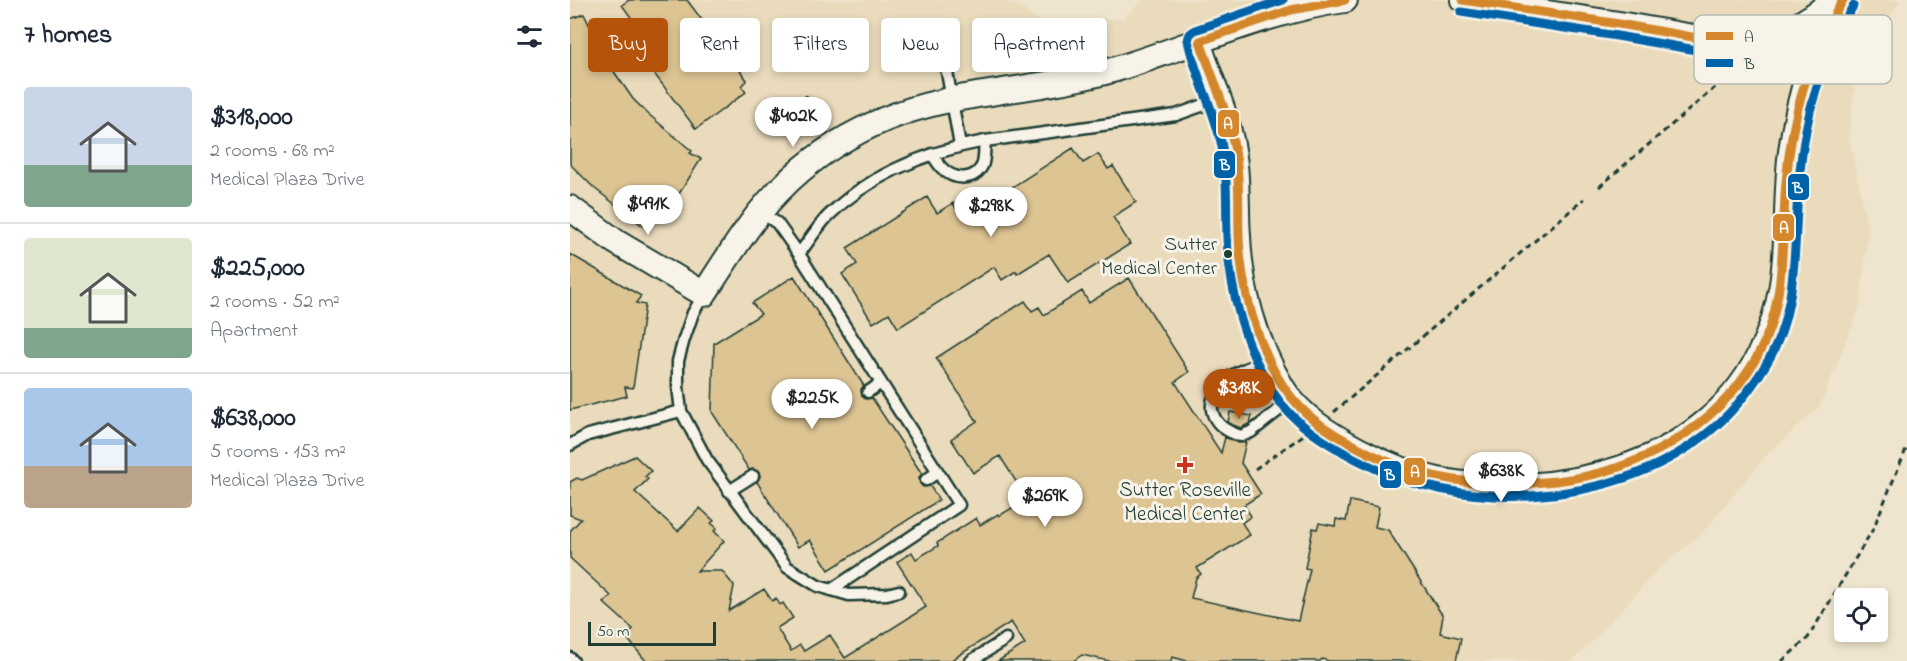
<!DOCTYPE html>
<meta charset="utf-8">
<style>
:root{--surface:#fff;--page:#f6f6f7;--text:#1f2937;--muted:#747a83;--line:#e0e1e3;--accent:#b45309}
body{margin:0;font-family:"Indie Flower",sans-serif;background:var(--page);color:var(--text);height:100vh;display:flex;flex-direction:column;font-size:22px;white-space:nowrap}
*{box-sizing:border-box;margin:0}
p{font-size:20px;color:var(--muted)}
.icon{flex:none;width:33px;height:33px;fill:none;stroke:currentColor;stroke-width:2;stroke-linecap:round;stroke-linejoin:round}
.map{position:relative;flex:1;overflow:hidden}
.drawer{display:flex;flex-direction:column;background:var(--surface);width:570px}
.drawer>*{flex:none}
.hud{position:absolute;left:18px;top:18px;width:570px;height:54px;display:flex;gap:12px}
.tools{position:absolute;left:1264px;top:588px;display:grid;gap:12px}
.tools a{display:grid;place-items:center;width:54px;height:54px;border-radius:6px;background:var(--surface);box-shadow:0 3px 9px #0003;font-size:30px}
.scale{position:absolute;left:18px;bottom:15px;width:128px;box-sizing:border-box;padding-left:6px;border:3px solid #1f3d34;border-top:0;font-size:16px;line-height:21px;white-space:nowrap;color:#1f3d34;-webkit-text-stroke:4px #f7f3e8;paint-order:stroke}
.price{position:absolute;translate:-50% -51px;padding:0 14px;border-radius:21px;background:#fff;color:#222;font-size:20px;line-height:39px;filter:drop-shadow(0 2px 3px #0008)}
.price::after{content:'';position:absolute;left:50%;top:36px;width:18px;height:14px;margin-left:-9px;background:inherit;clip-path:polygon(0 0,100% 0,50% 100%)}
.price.current{background:var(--accent);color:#fff}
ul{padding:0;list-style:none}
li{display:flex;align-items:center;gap:18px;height:150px;padding:0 24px}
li+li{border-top:2px solid var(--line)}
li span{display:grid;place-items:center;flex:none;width:168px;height:120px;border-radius:6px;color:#555}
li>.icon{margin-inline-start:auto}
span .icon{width:72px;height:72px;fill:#fffc;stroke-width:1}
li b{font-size:26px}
h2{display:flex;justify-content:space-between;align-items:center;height:72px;padding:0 24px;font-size:26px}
.chip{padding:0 21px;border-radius:6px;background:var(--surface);box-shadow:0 3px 9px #0003;font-size:21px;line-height:54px}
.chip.current{background:var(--accent);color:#fff}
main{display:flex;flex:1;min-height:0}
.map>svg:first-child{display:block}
</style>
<main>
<section class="drawer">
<h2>7 homes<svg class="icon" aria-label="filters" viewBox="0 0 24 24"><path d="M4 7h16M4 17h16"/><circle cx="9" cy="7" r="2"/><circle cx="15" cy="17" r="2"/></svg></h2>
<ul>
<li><span style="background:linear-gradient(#c9d6e8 65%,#7fa58c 0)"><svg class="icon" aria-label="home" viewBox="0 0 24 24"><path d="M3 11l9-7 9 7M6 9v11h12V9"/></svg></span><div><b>$318,000</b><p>2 rooms · 68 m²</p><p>Medical Plaza Drive</p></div></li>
<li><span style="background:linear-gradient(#dfe7d0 75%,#7fa58c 0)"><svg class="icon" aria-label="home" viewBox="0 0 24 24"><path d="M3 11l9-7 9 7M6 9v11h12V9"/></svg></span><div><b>$225,000</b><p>2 rooms · 52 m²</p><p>Apartment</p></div></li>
<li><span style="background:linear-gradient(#a9c7e8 65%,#b9a48a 0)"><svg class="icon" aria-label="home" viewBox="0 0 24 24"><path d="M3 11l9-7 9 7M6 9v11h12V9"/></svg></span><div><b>$638,000</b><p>5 rooms · 153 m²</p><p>Medical Plaza Drive</p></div></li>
</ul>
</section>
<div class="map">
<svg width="1337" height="661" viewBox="0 0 1337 661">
<rect width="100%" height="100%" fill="#efe5ce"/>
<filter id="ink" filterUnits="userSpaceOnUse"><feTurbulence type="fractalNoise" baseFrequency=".0167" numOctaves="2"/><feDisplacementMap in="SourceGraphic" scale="12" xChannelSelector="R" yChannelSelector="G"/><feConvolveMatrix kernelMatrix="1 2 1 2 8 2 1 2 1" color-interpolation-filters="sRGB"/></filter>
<g filter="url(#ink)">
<path fill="#eadbbc" d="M 0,0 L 432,0 L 446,5 L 480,26 L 499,30 L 515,21 L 554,18 L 573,0 L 1331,0 L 1287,68 L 1279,135 L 1298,230 L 1290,307 L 1250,406 L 1195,457 L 1134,531 L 1089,569 L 1015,649 L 1002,661 L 0,661 Z"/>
<path fill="#ddc493" stroke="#1f3d34" stroke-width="1.5" d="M 59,0 L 117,0 L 177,80 L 171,86 L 176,92 L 126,129 L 61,43 L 68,38 L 62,31 L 68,27 L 52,5 Z
M 14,14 L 38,63 L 63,99 L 77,113 L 122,151 L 120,153 L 131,159 L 92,221 L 80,214 L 73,226 L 24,188 L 0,164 L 0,19 Z
M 503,148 L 513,163 L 528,154 L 538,169 L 543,166 L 566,202 L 543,217 L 560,244 L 498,283 L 479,254 L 447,274 L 446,271 L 432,280 L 424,267 L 328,328 L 319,313 L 303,323 L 272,274 L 287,264 L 277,248 L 357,197 L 367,213 L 383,203 L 388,212 L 404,202 L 408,209 Z
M 0,254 L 71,296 L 66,303 L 75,305 L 63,388 L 55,387 L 57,396 L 0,410 Z
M 224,276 L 294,386 L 291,389 L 292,396 L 295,399 L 302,398 L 352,474 L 349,477 L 350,484 L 353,487 L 360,486 L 369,500 L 259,570 L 240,540 L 228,547 L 187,482 L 190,476 L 189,472 L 183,469 L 179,470 L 142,412 L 144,343 L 191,314 L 182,303 Z
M 559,278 L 619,372 L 605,382 L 651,453 L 655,437 L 668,443 L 676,442 L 671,463 L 691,494 L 674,505 L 681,516 L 672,523 L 680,535 L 627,568 L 631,574 L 626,578 L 621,598 L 728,621 L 740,569 L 735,568 L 743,528 L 747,529 L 749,523 L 765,526 L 766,519 L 776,521 L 780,501 L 809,507 L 805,527 L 818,530 L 867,607 L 873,616 L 870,633 L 891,638 L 886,661 L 759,661 L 752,659 L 750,661 L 617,661 L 602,657 L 601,661 L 539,661 L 512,655 L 503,661 L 428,661 L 455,644 L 441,622 L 380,661 L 76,661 L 56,637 L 63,629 L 34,603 L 41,596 L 0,558 L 0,531 L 11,519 L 0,515 L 0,482 L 7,478 L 12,480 L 65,456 L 81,471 L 75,477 L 78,479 L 65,492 L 108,531 L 130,508 L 144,521 L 141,523 L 147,528 L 144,531 L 154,541 L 127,571 L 152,571 L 164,586 L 159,611 L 194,589 L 202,601 L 206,598 L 210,605 L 213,603 L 223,618 L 207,628 L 221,651 L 230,645 L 234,651 L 260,635 L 275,658 L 356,607 L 327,562 L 342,552 L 346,559 L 368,546 L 367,543 L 406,518 L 410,525 L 428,514 L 429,516 L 457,499 L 430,456 L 403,473 L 381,439 L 407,421 L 366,358 L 455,301 L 462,311 L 469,307 L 474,315 L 512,291 L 519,303 Z
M 660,412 L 682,416 L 680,423 L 671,428 L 663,425 L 658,422 Z"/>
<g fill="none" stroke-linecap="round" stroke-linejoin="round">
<defs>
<path id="service" d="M 356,35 L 369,53 L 377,72 L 390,146
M 362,154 C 365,159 369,166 374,170 C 385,180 404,181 412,166 C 415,160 414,148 415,141
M 190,212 L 207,223 L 229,254 L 389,505 L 261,590
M 229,254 C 238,242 247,228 257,217 C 300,174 356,152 415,141 L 606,115 L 651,99
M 134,294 L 123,313 L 114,339 L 108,361 L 108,387 L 111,411 L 137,460 L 217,567 L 248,586 L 279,595 L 317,594 L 329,591
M 699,359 C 687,365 671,369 660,377 C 632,399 637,426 671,436 L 681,432 L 723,399
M 298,392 L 311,383
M 0,445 L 18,435 L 111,411
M 356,480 L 368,472
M 159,491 L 183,476
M 0,658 L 3,661
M 401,661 L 436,639"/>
<path id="minor" d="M 630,41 C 642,80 661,116 666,157 C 670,183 668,210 670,236 C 672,287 687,342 714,387 C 730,414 761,433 789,448 C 813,461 840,472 868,478 C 982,500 1131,467 1187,355 C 1222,287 1211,231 1218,159 C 1222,125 1230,90 1241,58"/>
<path id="tertiary" d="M 893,0 L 1049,24 L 1241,58 L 1258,23 L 1273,0
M 1176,41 C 1215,36 1234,24 1264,0
M 0,208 L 46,242 L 134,294 C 152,266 170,237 190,212 C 240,150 308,113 385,99 C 438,89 494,84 546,69 C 622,46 695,11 775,0"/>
</defs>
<use href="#service" stroke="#1f3d34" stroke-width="15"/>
<use href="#minor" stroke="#1f3d34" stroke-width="24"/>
<use href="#tertiary" stroke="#1f3d34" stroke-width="28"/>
<path stroke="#1f3d34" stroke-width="3" stroke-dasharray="6 4.5" stroke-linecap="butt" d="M 236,95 L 238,105 L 255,129
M 1029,187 L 1169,67
M 764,412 L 1014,199
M 685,469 L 735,434
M 1212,661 L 1238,638 L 1303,529 L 1337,447"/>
<use href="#service" stroke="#f7f3e8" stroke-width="10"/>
<use href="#minor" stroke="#f7f3e8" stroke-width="20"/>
<use href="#tertiary" stroke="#f7f3e8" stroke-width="24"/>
<defs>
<path id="bus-1" d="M 775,0 L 721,10 L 630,41 C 643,80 660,117 666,157 C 671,189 667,221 670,253 C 675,303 694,370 730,407 C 749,427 774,440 799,453 C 858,483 922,488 986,481 C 1067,472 1146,429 1187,357 C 1217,304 1211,241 1216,182 C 1222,114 1238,58 1273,0
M 893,0 L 1049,24 L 1241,58"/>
<path id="bus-2" d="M 713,0 L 625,30 L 620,34 L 618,40 C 625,77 645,110 652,147 C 658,177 656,207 657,238 C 660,292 675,349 704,394 C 724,424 755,443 786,459 C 890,515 1040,509 1135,435 C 1160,416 1179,392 1195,366 C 1230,311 1223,242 1229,180 C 1235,115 1250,62 1283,6
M 891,12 L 1047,36 L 1239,70"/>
</defs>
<use href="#bus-1" stroke="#f7f3e8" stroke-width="14"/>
<use href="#bus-2" stroke="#f7f3e8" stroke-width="14"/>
<use href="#bus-1" stroke="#d4872c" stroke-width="9"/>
<use href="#bus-2" stroke="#0063aa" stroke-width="9"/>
</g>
</g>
<circle fill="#1f3d34" stroke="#f7f3e8" stroke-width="2" cx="658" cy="254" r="5"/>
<path fill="#c8321e" stroke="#f7f3e8" stroke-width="2" d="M612 456h6v6h6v6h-6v6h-6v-6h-6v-6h6z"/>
<g text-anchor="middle" stroke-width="6" stroke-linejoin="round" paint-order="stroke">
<g font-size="20" fill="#1f3d34" stroke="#f7f3e8" text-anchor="end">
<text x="647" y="250">Sutter<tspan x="647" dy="24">Medical Center</tspan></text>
</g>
<g font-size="21" fill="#1f3d34" stroke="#f7f3e8">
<text x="615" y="496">Sutter Roseville<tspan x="615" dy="24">Medical Center</tspan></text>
</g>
</g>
<rect x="1124" y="15" width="198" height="69" rx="9" fill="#f7f3e8" stroke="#b6bcb2" stroke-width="1.5"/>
<rect x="1136" y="32" width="27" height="8" fill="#d4872c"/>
<rect x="1136" y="59" width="27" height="8" fill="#0063aa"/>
<g font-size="16" fill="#1f3d34">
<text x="1174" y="42">A</text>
<text x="1174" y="69">B</text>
</g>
<g stroke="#f7f3e8" stroke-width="2">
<rect x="647" y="109" width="23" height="29" rx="6" fill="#d4872c"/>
<rect x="643" y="150" width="23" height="29" rx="6" fill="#0063aa"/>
<rect x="1217" y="173" width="23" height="28" rx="6" fill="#0063aa"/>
<rect x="1202" y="213" width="23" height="29" rx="6" fill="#d4872c"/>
<rect x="833" y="457" width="23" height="29" rx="6" fill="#d4872c"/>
<rect x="809" y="460" width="23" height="29" rx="6" fill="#0063aa"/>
</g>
<g font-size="16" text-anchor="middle" font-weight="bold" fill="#fff">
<text x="658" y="129">A</text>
<text x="655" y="170">B</text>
<text x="1228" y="193">B</text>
<text x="1214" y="233">A</text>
<text x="845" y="477">A</text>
<text x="820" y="480">B</text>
</g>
</svg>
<div class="tools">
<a><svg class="icon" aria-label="locate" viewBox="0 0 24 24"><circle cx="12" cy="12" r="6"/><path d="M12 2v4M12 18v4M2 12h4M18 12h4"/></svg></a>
</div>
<div class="scale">50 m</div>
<b class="price" style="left:223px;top:148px">$402K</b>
<b class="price" style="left:78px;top:236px">$491K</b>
<b class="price" style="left:421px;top:238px">$298K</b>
<b class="price current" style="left:669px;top:420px">$318K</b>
<b class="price" style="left:242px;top:430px">$225K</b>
<b class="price" style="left:931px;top:503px">$638K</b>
<b class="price" style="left:475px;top:528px">$269K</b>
<div class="hud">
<a class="chip current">Buy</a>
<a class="chip">Rent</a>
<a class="chip">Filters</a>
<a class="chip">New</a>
<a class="chip">Apartment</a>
</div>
</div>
</main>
